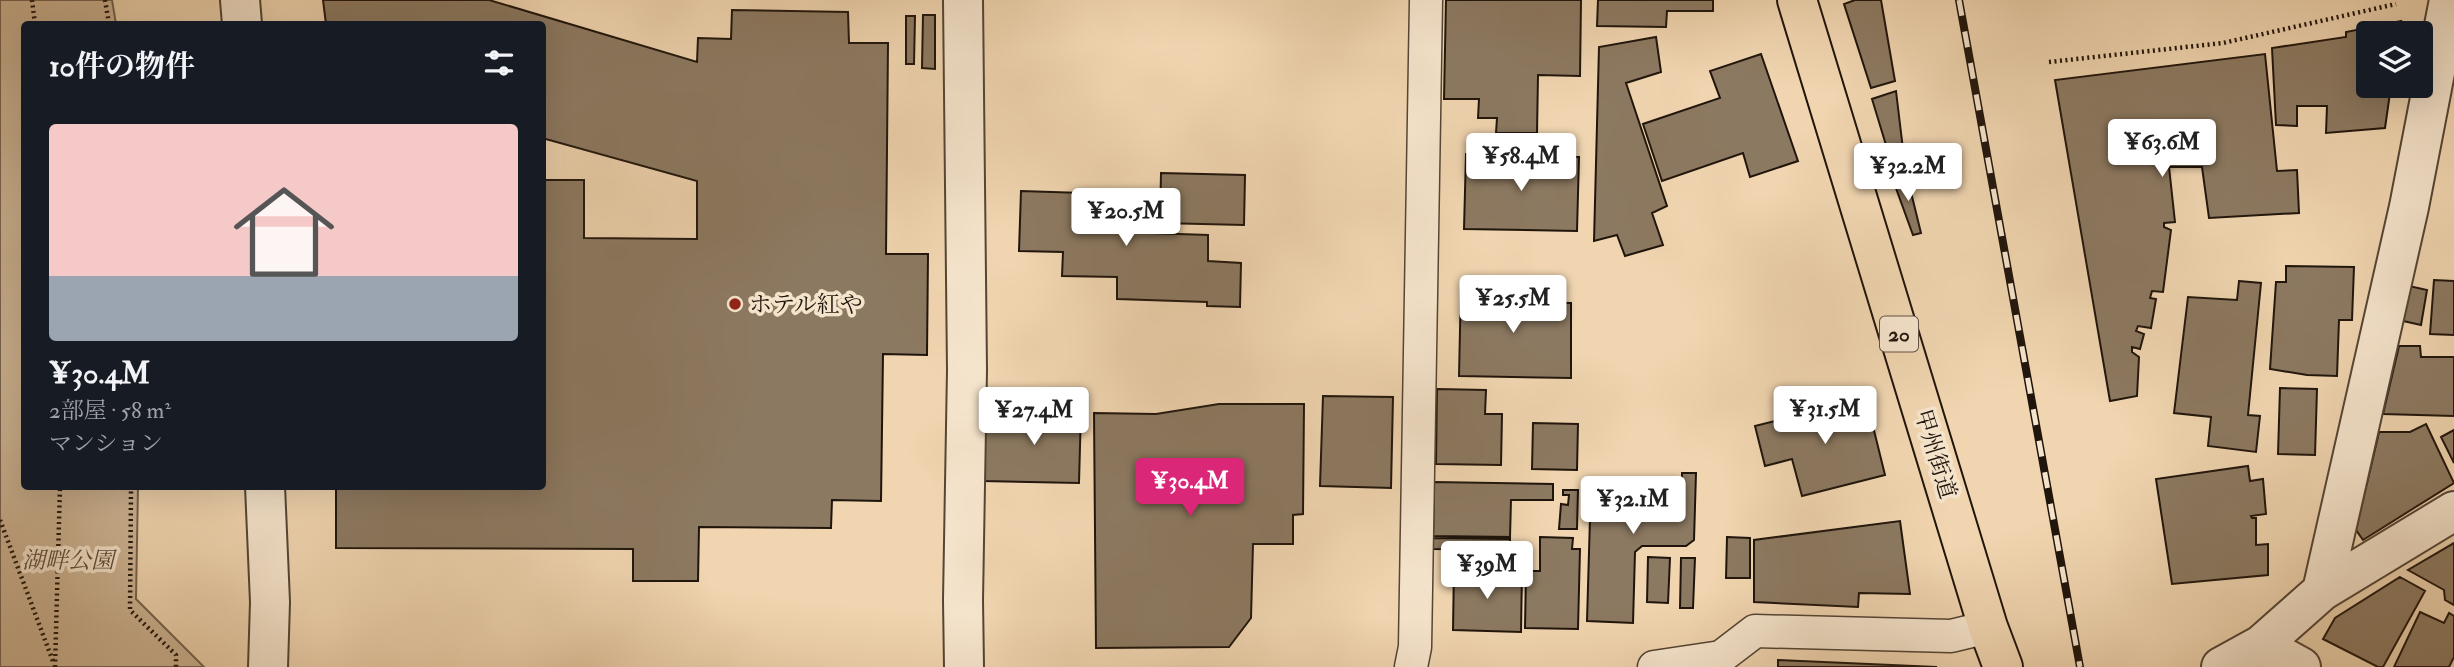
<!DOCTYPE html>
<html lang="ja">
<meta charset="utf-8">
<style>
:root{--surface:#171b24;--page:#242831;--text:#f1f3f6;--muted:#9ea1a6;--accent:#db2777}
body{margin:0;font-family:"IM FELL Double Pica","Noto Serif JP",serif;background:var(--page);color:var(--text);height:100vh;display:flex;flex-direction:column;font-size:26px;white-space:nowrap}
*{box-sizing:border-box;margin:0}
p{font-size:23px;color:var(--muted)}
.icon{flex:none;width:38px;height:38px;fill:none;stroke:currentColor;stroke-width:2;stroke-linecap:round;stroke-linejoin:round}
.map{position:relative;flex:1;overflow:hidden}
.sheet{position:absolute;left:21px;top:21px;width:525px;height:469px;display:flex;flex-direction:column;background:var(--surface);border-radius:7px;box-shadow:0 7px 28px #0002}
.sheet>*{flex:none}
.fabs{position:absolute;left:2356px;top:21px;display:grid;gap:14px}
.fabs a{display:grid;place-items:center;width:77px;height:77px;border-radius:7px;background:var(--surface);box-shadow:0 7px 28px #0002;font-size:35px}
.price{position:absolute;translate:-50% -60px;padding:0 16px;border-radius:7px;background:#fff;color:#222;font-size:23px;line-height:46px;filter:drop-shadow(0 2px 4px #0008)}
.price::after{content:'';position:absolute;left:50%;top:42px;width:21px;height:16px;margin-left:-10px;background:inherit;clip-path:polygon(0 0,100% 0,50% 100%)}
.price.selected{background:var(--accent);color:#fff}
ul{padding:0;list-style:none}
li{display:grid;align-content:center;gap:14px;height:371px;padding:0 28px}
li span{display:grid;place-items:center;height:217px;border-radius:7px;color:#555}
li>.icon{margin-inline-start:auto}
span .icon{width:126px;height:126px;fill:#fffc;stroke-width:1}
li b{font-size:30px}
h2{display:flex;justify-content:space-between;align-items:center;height:84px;padding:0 28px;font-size:30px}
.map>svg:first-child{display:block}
</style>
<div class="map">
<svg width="2454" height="667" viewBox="0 0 2454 667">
<rect width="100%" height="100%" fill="#f0d5b0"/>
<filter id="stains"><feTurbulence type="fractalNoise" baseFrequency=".00286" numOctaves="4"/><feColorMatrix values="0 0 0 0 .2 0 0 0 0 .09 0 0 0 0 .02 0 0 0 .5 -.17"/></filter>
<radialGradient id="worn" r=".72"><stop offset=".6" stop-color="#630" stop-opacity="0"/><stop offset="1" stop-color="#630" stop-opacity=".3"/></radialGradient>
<path fill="#cdb494" stroke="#766450" stroke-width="2" d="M 0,0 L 112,0 L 116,24 L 24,24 L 24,486 L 138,487 L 136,599 L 204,667 L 0,667 Z"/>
<path fill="#8c7961" stroke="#20150c" stroke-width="2" d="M 323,0 L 489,0 L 697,62 L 698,38 L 731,39 L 732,10 L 848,12 L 849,43 L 888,43 L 886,254 L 928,254 L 927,355 L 883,354 L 881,501 L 832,500 L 831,528 L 699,527 L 698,581 L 633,581 L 633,549 L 336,548 L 336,486 L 542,486 L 542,180 L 584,180 L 584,238 L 697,239 L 697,181 L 542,138 L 542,24 L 326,24 Z
M 1446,0 L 1581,0 L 1580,76 L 1538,75 L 1537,133 L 1496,133 L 1497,118 L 1478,118 L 1479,99 L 1444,99 Z
M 1598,0 L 1713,0 L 1713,11 L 1667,11 L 1666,27 L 1597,26 Z
M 1855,0 L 1881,0 L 1895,81 L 1871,88 L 1844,4 Z
M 923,15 L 935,15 L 935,69 L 922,68 Z
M 906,16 L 915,16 L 914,64 L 906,64 Z
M 2401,21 L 2399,33 L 2368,33 L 2368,86 L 2391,86 L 2385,128 L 2326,133 L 2327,106 L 2297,106 L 2297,126 L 2276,125 L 2272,48 L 2346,37 L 2346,32 Z
M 1656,37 L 1661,72 L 1626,83 L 1667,206 L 1652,213 L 1663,245 L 1625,256 L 1617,235 L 1594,241 L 1599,47 Z
M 1761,54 L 1798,161 L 1750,177 L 1743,153 L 1662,181 L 1643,124 L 1720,98 L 1710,71 Z
M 2265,54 L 2277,171 L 2297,170 L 2299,213 L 2209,218 L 2202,167 L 2169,167 L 2175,222 L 2164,223 L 2164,227 L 2171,230 L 2163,292 L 2152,291 L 2150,298 L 2156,299 L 2151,328 L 2138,326 L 2136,331 L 2144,334 L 2140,349 L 2132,347 L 2132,352 L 2139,357 L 2137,396 L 2110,401 L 2055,80 Z
M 1896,91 L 1905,166 L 1893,168 L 1872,99 Z
M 1466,154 L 1579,157 L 1577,231 L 1464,229 Z
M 1161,173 L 1245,175 L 1244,225 L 1160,223 Z
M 1907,176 L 1921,233 L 1913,235 L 1893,180 Z
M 1021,191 L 1145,195 L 1145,203 L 1151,203 L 1149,233 L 1208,235 L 1208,261 L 1241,263 L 1240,307 L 1207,306 L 1207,302 L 1117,299 L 1117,277 L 1062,276 L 1063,252 L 1019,251 Z
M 2286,266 L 2354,267 L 2352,320 L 2339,320 L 2337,376 L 2307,375 L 2270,369 L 2276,282 L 2286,282 Z
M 2434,280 L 2454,281 L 2454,335 L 2430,334 Z
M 2239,281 L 2261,283 L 2248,415 L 2260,416 L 2256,452 L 2208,446 L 2211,417 L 2174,413 L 2188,297 L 2237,300 Z
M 1461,284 L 1518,285 L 1518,302 L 1571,303 L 1571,378 L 1459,376 Z
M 2409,286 L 2427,290 L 2421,325 L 2403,321 Z
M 2399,346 L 2420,346 L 2421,357 L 2454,357 L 2454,416 L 2383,414 Z
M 2280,388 L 2317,389 L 2315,455 L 2278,454 Z
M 1437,389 L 1486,390 L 1485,414 L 1502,414 L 1501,465 L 1436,464 Z
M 1323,396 L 1393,397 L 1391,488 L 1320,486 Z
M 1866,398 L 1885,475 L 1802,496 L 1792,459 L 1765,466 L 1755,426 Z
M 1219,404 L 1304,404 L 1303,514 L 1293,515 L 1293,544 L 1253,544 L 1251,618 L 1229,647 L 1096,648 L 1094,413 L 1156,414 Z
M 1017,408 L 1081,410 L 1079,483 L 983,481 L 985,420 L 1016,420 Z
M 1533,423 L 1578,424 L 1577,470 L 1532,469 Z
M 2426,424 L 2454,483 L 2363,540 L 2356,530 L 2379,432 L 2410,432 Z
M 2454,430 L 2454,463 L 2441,437 Z
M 2248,466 L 2250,481 L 2263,479 L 2266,514 L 2251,516 L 2252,518 L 2256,518 L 2256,545 L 2268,544 L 2268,575 L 2172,584 L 2156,479 Z
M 1682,473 L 1696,473 L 1694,540 L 1686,546 L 1642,546 L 1635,552 L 1633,623 L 1587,621 L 1591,484 L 1606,485 L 1606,479 L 1682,480 Z
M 1434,482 L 1553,484 L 1553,500 L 1511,500 L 1510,537 L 1433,536 Z
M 1563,490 L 1578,490 L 1577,529 L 1559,529 L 1561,504 L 1568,505 L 1569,495 L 1563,495 Z
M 1900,521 L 1910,594 L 1859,593 L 1858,607 L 1754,602 L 1754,540 Z
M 1540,537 L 1573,538 L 1572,549 L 1580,549 L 1578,629 L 1525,628 L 1526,571 L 1540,571 Z
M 1727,537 L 1750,538 L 1750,578 L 1726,578 Z
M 1433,538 L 1510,539 L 1510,550 L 1433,549 Z
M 2454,543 L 2454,605 L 2445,600 L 2444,590 L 2408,570 Z
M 1648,557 L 1670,558 L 1668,603 L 1647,602 Z
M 1681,558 L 1695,558 L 1693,608 L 1680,608 Z
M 1454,566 L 1479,567 L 1478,578 L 1504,579 L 1504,572 L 1522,572 L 1521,632 L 1453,630 Z
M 2400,577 L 2425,591 L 2383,667 L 2378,667 L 2323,639 L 2335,618 Z
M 2420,612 L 2444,623 L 2449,613 L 2454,616 L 2454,657 L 2449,667 L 2394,667 Z
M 1778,660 L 1937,667 L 1778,667 Z"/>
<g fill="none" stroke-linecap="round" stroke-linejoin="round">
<defs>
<path id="service" d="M 1411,667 L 1415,647 L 1426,0
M 1654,667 L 1721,657 L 1755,631 L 1951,636 L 1988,627"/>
<path id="minor" d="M 963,0 L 967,370 L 963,600 L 964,667
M 2322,591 L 2409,207 L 2448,5
M 2261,645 L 2301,667
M 2221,667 L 2261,645 L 2322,591 L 2454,511"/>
<path id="tertiary" d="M 240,0 L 242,24
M 265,486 L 270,602 L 268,667"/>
<path id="trunk" d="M 1797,0 L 1988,627 L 2003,667"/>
</defs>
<use href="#service" stroke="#544535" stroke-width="35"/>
<use href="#minor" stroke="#544535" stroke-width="42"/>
<use href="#tertiary" stroke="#544535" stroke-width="42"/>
<use href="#trunk" stroke="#20150c" stroke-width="42"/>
<path stroke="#20150c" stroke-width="4.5" stroke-dasharray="2 3.5" stroke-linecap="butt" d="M 32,0 L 35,24
M 105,0 L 109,24
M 2049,62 L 2223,43 L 2396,4
M 131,486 L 130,610 L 176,655 L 176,667
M 0,520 L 54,664
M 55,667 L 60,486"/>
<use href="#service" stroke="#f5e4cc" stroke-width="32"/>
<use href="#minor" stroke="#f5e4cc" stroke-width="38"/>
<use href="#tertiary" stroke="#f5e4cc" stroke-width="38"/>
<use href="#trunk" stroke="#f0d5b0" stroke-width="38"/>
<defs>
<path id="rail" d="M 1959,0 L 2080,667"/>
</defs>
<use href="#rail" stroke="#20150c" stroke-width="8"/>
<use href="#rail" stroke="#f5e4cc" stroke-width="5" stroke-dasharray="16" stroke-linecap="butt"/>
</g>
<circle fill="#8f2418" stroke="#f5e4cc" stroke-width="2.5" cx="735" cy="304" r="7"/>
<g text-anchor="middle" stroke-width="7" stroke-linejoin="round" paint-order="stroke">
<rect fill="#f5e4cc" stroke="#605346" stroke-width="2" x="1880" y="316.5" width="38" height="35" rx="5"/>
<g font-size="21" font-weight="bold" fill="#20150c">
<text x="1899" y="341">20</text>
</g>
<g font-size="23" fill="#20150c" stroke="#f5e4cc" text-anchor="start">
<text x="749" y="312">ホテル紅や</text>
</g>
<g font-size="23" fill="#20150c" stroke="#f5e4cc">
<text transform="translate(1936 454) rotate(73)" y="8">甲州街道</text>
</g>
<g font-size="23" font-style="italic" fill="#5d4d3c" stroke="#f5e4cc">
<text x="68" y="568">湖畔公園</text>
</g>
</g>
<rect width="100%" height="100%" filter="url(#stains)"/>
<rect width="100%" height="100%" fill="url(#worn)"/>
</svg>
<div class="fabs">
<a><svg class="icon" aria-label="layers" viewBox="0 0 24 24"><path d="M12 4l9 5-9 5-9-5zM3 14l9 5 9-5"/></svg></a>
</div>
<b class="price" style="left:2162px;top:179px">¥63.6M</b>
<b class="price" style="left:1521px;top:193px">¥58.4M</b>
<b class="price" style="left:1908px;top:203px">¥32.2M</b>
<b class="price" style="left:1126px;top:248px">¥20.5M</b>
<b class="price" style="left:1513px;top:335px">¥25.5M</b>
<b class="price" style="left:1825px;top:446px">¥31.5M</b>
<b class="price" style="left:1034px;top:447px">¥27.4M</b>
<b class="price selected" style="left:1190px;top:518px">¥30.4M</b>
<b class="price" style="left:1633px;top:536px">¥32.1M</b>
<b class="price" style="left:1487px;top:601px">¥39M</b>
<section class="sheet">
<h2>10件の物件<svg class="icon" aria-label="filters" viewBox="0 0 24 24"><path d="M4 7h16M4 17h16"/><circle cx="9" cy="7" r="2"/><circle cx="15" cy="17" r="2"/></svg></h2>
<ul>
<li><span style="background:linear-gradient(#f6c9c9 70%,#9aa5b1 0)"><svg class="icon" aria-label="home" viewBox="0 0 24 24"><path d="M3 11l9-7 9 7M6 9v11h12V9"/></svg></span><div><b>¥30.4M</b><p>2部屋 · 58 m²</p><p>マンション</p></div></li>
</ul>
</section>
</div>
